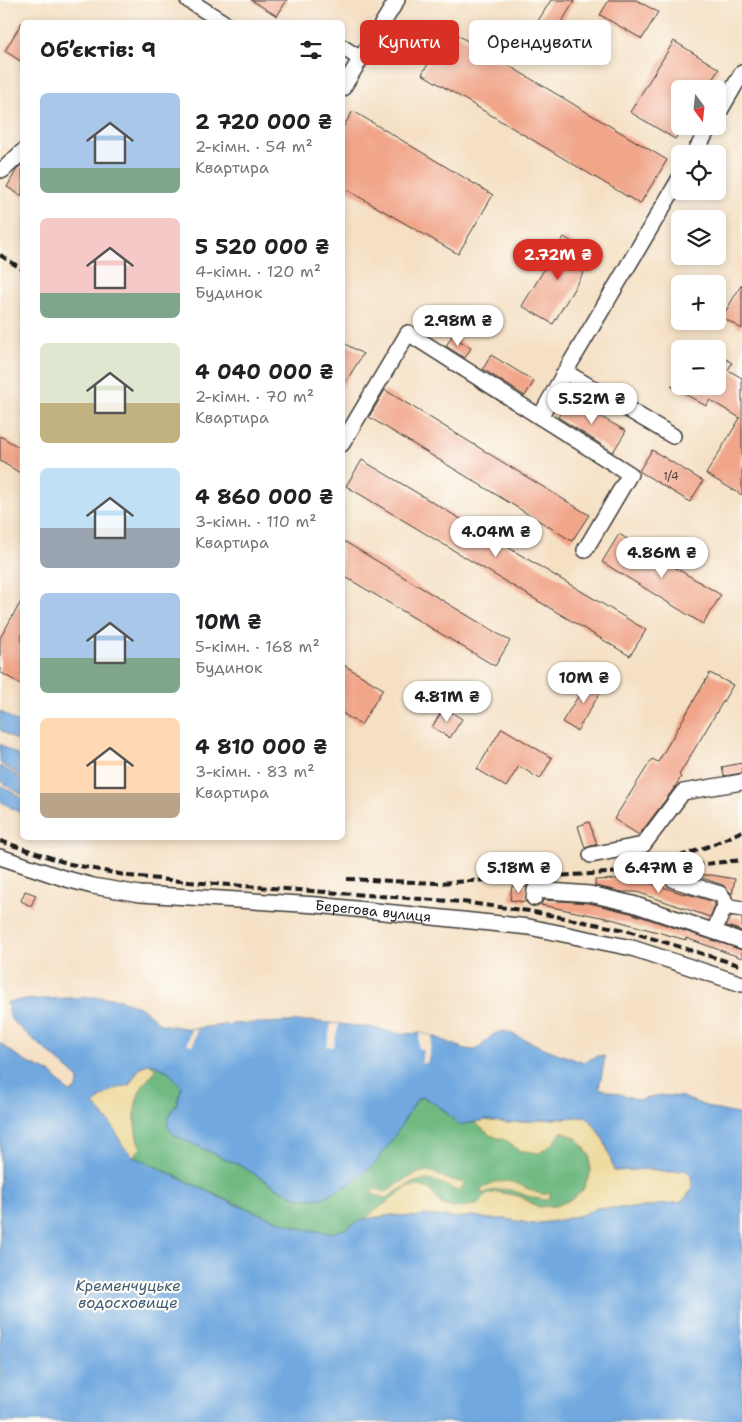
<!DOCTYPE html>
<html lang="uk">
<meta charset="utf-8">
<style>
:root{--surface:#fff;--page:#f2f2f2;--text:#202124;--muted:#757577;--accent:#d93025}
body{margin:0;font-family:"Shantell Sans",sans-serif;background:var(--page);color:var(--text);height:100vh;display:flex;flex-direction:column;font-size:19px;white-space:nowrap}
*{box-sizing:border-box;margin:0}
p{font-size:16px;color:var(--muted)}
.icon{flex:none;width:28px;height:28px;fill:none;stroke:currentColor;stroke-width:2;stroke-linecap:round;stroke-linejoin:round}
.map{position:relative;flex:1;overflow:hidden}
.panel{position:absolute;left:20px;top:20px;width:325px;height:820px;display:flex;flex-direction:column;background:var(--surface);border-radius:8px;box-shadow:0 2px 8px #0003}
.panel>*{flex:none}
.banner{position:absolute;left:360px;top:20px;width:306px;height:45px;display:flex;gap:10px}
.needle{width:32px;rotate:165deg}
.controls{position:absolute;left:671px;top:80px;display:grid;gap:10px}
.controls a{display:grid;place-items:center;width:55px;height:55px;border-radius:8px;background:var(--surface);box-shadow:0 2px 8px #0003;font-size:25px}
.price{position:absolute;translate:-50% -42px;padding:0 11px;border-radius:18px;background:#fff;color:#222;font-size:16px;line-height:32px;filter:drop-shadow(0 1px 2px #0008)}
.price::after{content:'';position:absolute;left:50%;top:30px;width:15px;height:11px;margin-left:-8px;background:inherit;clip-path:polygon(0 0,100% 0,50% 100%)}
.price.active{background:var(--accent);color:#fff}
ul{padding:0;list-style:none}
li{display:flex;align-items:center;gap:15px;height:125px;padding:0 20px}
li span{display:grid;place-items:center;flex:none;width:140px;height:100px;border-radius:8px;color:#555}
li>.icon{margin-inline-start:auto}
span .icon{width:60px;height:60px;fill:#fffc;stroke-width:1}
li b{font-size:21px}
h2{display:flex;justify-content:space-between;align-items:center;height:60px;padding:0 20px;font-size:21px}
.chip{padding:0 18px;border-radius:8px;background:var(--surface);box-shadow:0 2px 8px #0003;font-size:18px;line-height:45px}
.chip.active{background:var(--accent);color:#fff}
.map>svg:first-child{display:block}
</style>
<div class="map">
<svg width="742" height="1422" viewBox="0 0 742 1422">
<rect width="100%" height="100%" fill="#fdfcf7"/>
<filter id="ink" filterUnits="userSpaceOnUse"><feTurbulence type="fractalNoise" baseFrequency=".02" numOctaves="2"/><feDisplacementMap in="SourceGraphic" scale="10" xChannelSelector="R" yChannelSelector="G"/><feConvolveMatrix kernelMatrix="1 2 1 2 8 2 1 2 1" color-interpolation-filters="sRGB"/></filter>
<filter id="wash" filterUnits="userSpaceOnUse"><feTurbulence type="fractalNoise" baseFrequency=".0096" numOctaves="4" result="noise"/><feDisplacementMap in="SourceGraphic" scale="20" xChannelSelector="R" yChannelSelector="G"/><feGaussianBlur stdDeviation="1.12" result="paint"/><feColorMatrix in="noise" values="0 0 0 0 0 0 0 0 0 0 0 0 0 0 0 0 0 1.4 0 .05"/><feComposite in="paint" operator="in"/></filter>
<g filter="url(#wash)">
<rect width="100%" height="100%" fill="#f5e0c4"/>
<path fill="#6fba82" stroke="#466b4f" d="M 150,1063 L 168,1071 L 182,1086 L 176,1105 L 169,1116 L 174,1135 L 243,1167 L 277,1188 L 296,1197 L 374,1165 L 390,1143 L 418,1098 C 432,1096 449,1116 459,1125 L 474,1122 L 490,1135 L 508,1141 L 518,1150 L 554,1143 L 561,1131 L 578,1139 L 590,1156 L 590,1173 L 583,1190 L 571,1200 L 555,1206 L 538,1207 L 519,1196 L 486,1195 L 477,1205 C 450,1208 448,1212 429,1189 L 409,1187 C 388,1202 356,1231 331,1233 C 313,1234 295,1226 279,1221 C 229,1203 182,1178 133,1156 L 141,1148 C 133,1134 133,1104 140,1089 C 144,1082 151,1076 156,1071 Z"/>
<path fill="#eeda9e" stroke="#857b5d" d="M 150,1063 L 156,1070 C 151,1076 144,1082 141,1089 C 132,1104 133,1134 141,1148 L 133,1156 L 126,1149 L 123,1153 L 94,1104 C 109,1090 110,1090 129,1085 L 140,1067 Z
M 586,1116 C 604,1135 607,1146 614,1171 L 649,1169 L 670,1172 L 685,1170 L 691,1176 L 693,1188 L 682,1202 L 636,1208 L 597,1208 L 582,1215 L 556,1221 L 532,1224 L 507,1219 L 488,1219 L 474,1216 L 456,1218 L 425,1215 L 414,1217 L 392,1215 L 364,1219 L 408,1187 L 419,1186 L 429,1189 L 442,1205 L 452,1208 L 477,1205 L 486,1195 L 496,1192 L 519,1196 L 538,1207 L 555,1206 L 571,1200 L 583,1190 L 590,1173 L 590,1156 L 578,1139 L 562,1131 L 554,1143 L 539,1153 L 518,1150 L 508,1141 L 490,1135 L 474,1122 L 485,1120 L 508,1123 Z
M 429,1171 L 447,1179 L 464,1183 L 462,1188 L 457,1191 C 424,1172 416,1180 386,1198 L 370,1193 L 376,1189 L 385,1192 C 400,1184 413,1172 429,1171 Z
M 494,1182 C 499,1182 506,1181 511,1182 C 526,1185 536,1198 551,1193 L 548,1200 C 518,1198 513,1181 481,1194 L 482,1189 Z"/>
<path fill="#6fa8df" stroke="#46627e" fill-rule="evenodd" d="M 0,711 L 22,725 L 22,744 L 0,730 Z
M 0,744 L 22,758 L 22,777 L 0,763 Z
M 0,766 L 22,779 L 22,795 L 0,781 Z
M 0,785 L 22,798 L 22,814 L 0,801 Z
M 95,997 L 115,998 L 132,1004 L 145,1010 L 160,1024 L 191,1029 L 231,1024 L 310,1021 L 368,1027 L 401,1034 L 420,1033 L 433,1036 L 465,1049 L 475,1050 L 479,1048 L 490,1037 L 496,1033 L 506,1031 L 541,1047 L 581,1062 C 591,1062 597,1052 605,1057 L 599,1088 L 640,1100 L 660,1095 L 682,1097 L 714,1109 L 742,1115 L 742,1422 L 0,1422 L 0,1043 L 24,1061 L 51,1073 L 66,1089 L 70,1092 C 78,1090 79,1084 77,1077 L 11,1020 L 7,1002 L 21,1000 ZM 150,1063 L 168,1071 L 182,1087 L 176,1105 L 169,1116 L 167,1125 L 174,1135 L 243,1167 L 278,1188 L 296,1197 L 310,1199 L 322,1198 L 350,1184 L 374,1165 L 390,1143 L 418,1098 L 424,1097 L 443,1109 L 459,1125 L 485,1120 L 508,1123 L 586,1116 C 604,1135 607,1146 614,1171 L 649,1169 L 670,1172 L 685,1170 L 691,1176 L 693,1188 L 682,1202 L 636,1208 L 597,1208 L 582,1215 L 556,1221 L 532,1224 L 507,1219 L 488,1219 L 474,1216 L 456,1218 L 425,1215 L 414,1217 L 392,1215 L 364,1219 L 345,1229 L 330,1233 L 302,1229 L 234,1204 L 133,1156 L 122,1145 L 114,1128 L 94,1104 C 108,1091 111,1090 129,1085 L 140,1067 Z"/>
<path fill="#f5e0c4" d="M 331,1024 L 339,1024 L 333,1047 L 327,1046 Z
M 191,1029 L 197,1029 L 193,1045 L 187,1044 Z
M 420,1033 L 433,1036 L 427,1063 L 421,1063 L 424,1050 L 418,1048 Z"/>
<g id="blocks">
<path fill="#f1a68a" d="M 251,0 L 287,0 L 277,16 Z
M 551,0 L 575,0 L 544,51 L 526,40 Z
M 609,0 L 636,0 L 658,12 L 642,39 L 600,15 Z
M 22,22 L 22,62 L 5,51 Z
M 449,30 L 667,160 L 640,204 L 422,74 Z
M 674,41 L 719,69 L 706,89 L 680,89 L 680,131 L 675,139 L 630,112 Z
M 353,111 L 493,195 L 458,254 L 342,187 L 342,129 Z
M 22,164 L 22,196 L 7,187 L 17,169 Z
M 564,237 L 594,255 L 553,324 L 522,306 Z
M 742,284 L 742,329 L 722,317 Z
M 452,336 L 471,348 L 465,358 L 446,346 Z
M 342,342 L 363,354 L 342,388 Z
M 718,354 L 732,363 L 728,370 L 742,378 L 742,495 L 706,474 L 740,418 L 710,400 L 706,406 L 671,386 L 718,386 Z
M 491,355 L 534,381 L 525,396 L 483,369 Z
M 385,390 L 589,515 L 572,541 L 369,417 Z
M 569,399 L 626,431 L 613,452 L 558,417 Z
M 0,436 L 22,449 L 22,474 L 0,461 Z
M 652,450 L 703,481 L 690,502 L 639,471 Z
M 362,460 L 646,630 L 630,656 L 346,486 Z
M 619,534 L 721,595 L 703,624 L 602,562 Z
M 342,540 L 510,641 L 495,666 L 342,575 Z
M 22,600 L 22,685 L 0,672 L 0,638 Z
M 342,664 L 383,689 L 361,725 L 342,713 Z
M 710,673 L 733,685 L 679,775 L 681,777 L 675,787 L 639,835 L 614,819 L 652,759 L 658,762 Z
M 591,676 L 605,685 L 577,731 L 562,722 Z
M 444,708 L 462,719 L 450,738 L 432,727 Z
M 502,728 L 552,758 L 540,779 L 519,766 L 506,787 L 477,769 Z
M 742,763 L 742,773 L 724,776 L 722,767 Z
M 589,822 L 597,844 L 585,848 L 578,826 Z
M 694,875 L 712,875 L 735,879 L 732,894 L 723,885 Z
M 635,878 L 684,894 L 684,893 L 714,902 L 715,905 L 710,917 L 637,892 L 623,892 L 595,886 L 595,880 Z
M 512,886 L 527,887 L 526,902 L 510,900 Z
M 25,891 L 36,895 L 31,906 L 21,901 Z
M 543,900 L 589,903 L 630,913 L 742,950 L 742,958 L 686,938 L 686,940 L 611,919 L 541,905 Z
M 731,917 L 742,918 L 742,931 L 727,926 Z"/>
</g>
</g>
<g filter="url(#ink)">
<use href="#blocks" fill-opacity="0" stroke="#3d3935" stroke-width="1"/>
<g fill="none" stroke-linecap="round" stroke-linejoin="round">
<defs>
<g id="minor">
<path d="M 188,0 L 223,22"/>
<path d="M 342,47 L 361,59"/>
<path d="M 342,89 L 397,0"/>
<path d="M 718,114 L 742,73"/>
<path d="M 694,154 L 710,126"/>
<path d="M 0,169 L 3,170 L 22,152"/>
<path d="M 565,372 L 540,417 L 630,474 L 585,550"/>
<path d="M 673,436 L 565,372 L 680,178"/>
<path d="M 342,444 L 408,333 L 540,417"/>
<path d="M 591,855 L 643,845 L 683,792 L 742,782"/>
<path id="s1" d="M 0,857 L 63,878 L 93,886 L 140,894 L 317,905 L 529,927 L 632,948 L 742,984"/>
<path d="M 674,880 L 720,894 L 724,899 L 725,906"/>
<path d="M 534,898 L 535,890 L 590,894 L 633,904 L 742,941"/>
<path d="M 714,931 L 725,906 L 742,909"/>
</g>
</defs>
<use href="#minor" stroke="#3d3935" stroke-width="18"/>
<use href="#minor" stroke="#fff" stroke-width="15"/>
<path stroke="#1c1c1c" stroke-width="4" stroke-dasharray="8 4" stroke-linecap="butt" d="M 0,255 L 22,269
M 0,841 L 70,864 L 129,876 L 189,882 L 462,902 L 529,911 L 625,930 L 742,966
M 644,865 C 678,858 711,847 742,831
M 347,879 L 437,883 L 640,871 L 742,860"/>
</g>
</g>
<g text-anchor="middle" stroke-width="4.5" stroke-linejoin="round" paint-order="stroke">
<g font-size="11" fill="#513e38">
<text x="671" y="480">1/4</text>
</g>
<g font-size="14" fill="#1c1c1c" stroke="#fdfcf7">
<text dy="5" stroke="none"><textPath href="#s1" startOffset="379">Берегова вулиця</textPath></text>
</g>
<g font-size="15" font-style="italic" fill="#415b74" stroke="#fdfcf7">
<text x="128" y="1291">Кременчуцьке<tspan x="128" dy="17">водосховище</tspan></text>
</g>
</g>
</svg>
<div class="controls">
<a><svg class="needle" viewBox="-14 -14 28 28"><path d="M0-13l5 13h-10z" fill="#e53935"/><path d="M0 13l5-13h-10z" fill="#757577"/></svg></a>
<a><svg class="icon" aria-label="locate" viewBox="0 0 24 24"><circle cx="12" cy="12" r="6"/><path d="M12 2v4M12 18v4M2 12h4M18 12h4"/></svg></a>
<a><svg class="icon" aria-label="layers" viewBox="0 0 24 24"><path d="M12 4l9 5-9 5-9-5zM3 14l9 5 9-5"/></svg></a>
<a>+</a>
<a>−</a>
</div>
<b class="price active" style="left:558px;top:281px">2.72M ₴</b>
<b class="price" style="left:458px;top:347px">2.98M ₴</b>
<b class="price" style="left:592px;top:425px">5.52M ₴</b>
<b class="price" style="left:496px;top:558px">4.04M ₴</b>
<b class="price" style="left:662px;top:579px">4.86M ₴</b>
<b class="price" style="left:584px;top:704px">10M ₴</b>
<b class="price" style="left:447px;top:723px">4.81M ₴</b>
<b class="price" style="left:519px;top:894px">5.18M ₴</b>
<b class="price" style="left:659px;top:894px">6.47M ₴</b>
<div class="banner">
<a class="chip active">Купити</a>
<a class="chip">Орендувати</a>
</div>
<section class="panel">
<h2>Об’єктів: 9<svg class="icon" aria-label="filters" viewBox="0 0 24 24"><path d="M4 7h16M4 17h16"/><circle cx="9" cy="7" r="2"/><circle cx="15" cy="17" r="2"/></svg></h2>
<ul>
<li><span style="background:linear-gradient(#a9c7e8 75%,#7fa58c 0)"><svg class="icon" aria-label="home" viewBox="0 0 24 24"><path d="M3 11l9-7 9 7M6 9v11h12V9"/></svg></span><div><b>2 720 000 ₴</b><p>2-кімн. · 54 m²</p><p>Квартира</p></div></li>
<li><span style="background:linear-gradient(#f6c9c9 75%,#7fa58c 0)"><svg class="icon" aria-label="home" viewBox="0 0 24 24"><path d="M3 11l9-7 9 7M6 9v11h12V9"/></svg></span><div><b>5 520 000 ₴</b><p>4-кімн. · 120 m²</p><p>Будинок</p></div></li>
<li><span style="background:linear-gradient(#dfe7d0 60%,#c2b280 0)"><svg class="icon" aria-label="home" viewBox="0 0 24 24"><path d="M3 11l9-7 9 7M6 9v11h12V9"/></svg></span><div><b>4 040 000 ₴</b><p>2-кімн. · 70 m²</p><p>Квартира</p></div></li>
<li><span style="background:linear-gradient(#bfe0f5 60%,#9aa5b1 0)"><svg class="icon" aria-label="home" viewBox="0 0 24 24"><path d="M3 11l9-7 9 7M6 9v11h12V9"/></svg></span><div><b>4 860 000 ₴</b><p>3-кімн. · 110 m²</p><p>Квартира</p></div></li>
<li><span style="background:linear-gradient(#a9c7e8 65%,#7fa58c 0)"><svg class="icon" aria-label="home" viewBox="0 0 24 24"><path d="M3 11l9-7 9 7M6 9v11h12V9"/></svg></span><div><b>10M ₴</b><p>5-кімн. · 168 m²</p><p>Будинок</p></div></li>
<li><span style="background:linear-gradient(#ffd9b3 75%,#b9a48a 0)"><svg class="icon" aria-label="home" viewBox="0 0 24 24"><path d="M3 11l9-7 9 7M6 9v11h12V9"/></svg></span><div><b>4 810 000 ₴</b><p>3-кімн. · 83 m²</p><p>Квартира</p></div></li>
</ul>
</section>
</div>
